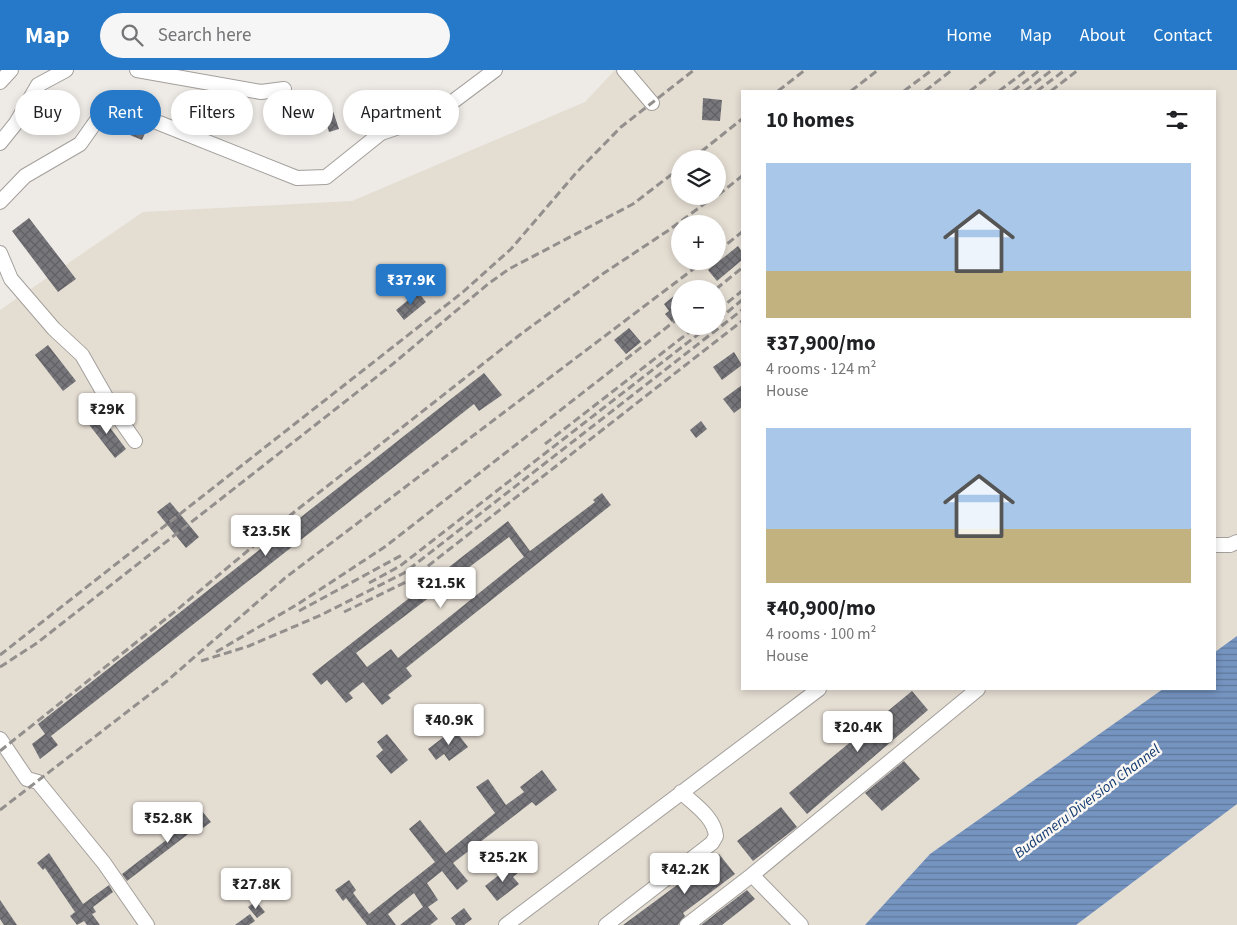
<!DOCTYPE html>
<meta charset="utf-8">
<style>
:root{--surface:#fff;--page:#f6f6f6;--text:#202124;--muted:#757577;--accent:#2579c8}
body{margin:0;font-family:"Source Sans 3",sans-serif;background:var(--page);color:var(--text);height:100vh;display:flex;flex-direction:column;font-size:19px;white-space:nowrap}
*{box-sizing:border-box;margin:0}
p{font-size:16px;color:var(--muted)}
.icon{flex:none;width:28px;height:28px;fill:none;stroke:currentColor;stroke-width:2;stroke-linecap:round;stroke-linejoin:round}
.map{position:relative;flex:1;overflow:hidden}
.side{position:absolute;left:741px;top:20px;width:475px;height:600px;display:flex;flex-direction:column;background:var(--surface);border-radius:0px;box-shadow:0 2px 8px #0003}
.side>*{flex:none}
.guide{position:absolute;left:15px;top:20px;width:475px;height:45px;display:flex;gap:10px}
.buttons{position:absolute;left:671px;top:80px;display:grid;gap:10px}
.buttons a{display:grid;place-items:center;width:55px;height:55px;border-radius:50%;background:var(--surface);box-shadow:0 2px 8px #0003;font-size:25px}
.price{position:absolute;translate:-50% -42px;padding:0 11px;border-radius:5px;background:#fff;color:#222;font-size:16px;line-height:32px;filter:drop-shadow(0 1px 2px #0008)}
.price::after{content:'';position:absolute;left:50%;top:30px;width:15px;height:11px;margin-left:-8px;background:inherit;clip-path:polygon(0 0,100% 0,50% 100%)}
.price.active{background:var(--accent);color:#fff}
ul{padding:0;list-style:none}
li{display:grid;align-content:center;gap:10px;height:265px;padding:0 25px}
li span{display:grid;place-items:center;height:155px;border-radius:0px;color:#555}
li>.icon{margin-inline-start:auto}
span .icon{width:90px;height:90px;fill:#fffc;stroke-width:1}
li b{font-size:21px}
h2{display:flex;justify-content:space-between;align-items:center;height:60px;padding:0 25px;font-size:21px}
.pill{padding:0 18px;border-radius:22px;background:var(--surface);box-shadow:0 2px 8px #0003;font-size:18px;line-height:45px}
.pill.active{background:var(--accent);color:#fff}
header{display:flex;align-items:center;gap:30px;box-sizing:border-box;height:70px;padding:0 25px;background:var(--accent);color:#fff}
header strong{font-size:24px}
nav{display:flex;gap:28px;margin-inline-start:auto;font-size:18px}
.search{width:350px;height:45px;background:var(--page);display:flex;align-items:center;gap:12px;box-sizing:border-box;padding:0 18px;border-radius:28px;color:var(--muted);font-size:19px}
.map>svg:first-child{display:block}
</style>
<header>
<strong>Map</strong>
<div class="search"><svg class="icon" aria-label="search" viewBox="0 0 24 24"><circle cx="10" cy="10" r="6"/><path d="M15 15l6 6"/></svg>Search here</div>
<nav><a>Home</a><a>Map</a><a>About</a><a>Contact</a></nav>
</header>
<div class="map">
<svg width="1237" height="855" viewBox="0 0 1237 855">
<defs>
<pattern id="water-rules" width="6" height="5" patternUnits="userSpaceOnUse" patternTransform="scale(1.25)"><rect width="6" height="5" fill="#7594c0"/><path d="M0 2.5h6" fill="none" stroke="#60799c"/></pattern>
<pattern id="building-cross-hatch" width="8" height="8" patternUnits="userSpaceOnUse" patternTransform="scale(1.25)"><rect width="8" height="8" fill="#76767b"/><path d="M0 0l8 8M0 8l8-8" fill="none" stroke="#616165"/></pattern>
</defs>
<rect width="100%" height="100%" fill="#eeeae6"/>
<path fill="#e4ddd2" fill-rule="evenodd" d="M 615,0 L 1237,0 L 1237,855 L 0,855 L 0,240 L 143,142 L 352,131 L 585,32 ZM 742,21 L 1215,21 L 1215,619 L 742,619 ZM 680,89 L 718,89 L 718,126 L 680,126 ZM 680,154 L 718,154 L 718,191 L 680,191 ZM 680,219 L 718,219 L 718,256 L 680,256 Z"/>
<path fill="url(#water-rules)" d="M 1237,566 L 1237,734 L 1076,855 L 865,855 L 930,784 L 1163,619 L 1215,619 L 1215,582 Z"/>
<path fill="url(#building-cross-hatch)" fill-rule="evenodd" d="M 703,28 L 722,30 L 720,51 L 702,50 Z
M 330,32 L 339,59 L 329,62 L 321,35 Z
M 129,53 L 146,61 L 142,70 L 125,63 Z
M 29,148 L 76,209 L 58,222 L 12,161 Z
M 738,176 L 742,182 L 742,190 L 717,211 L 708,200 Z
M 418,222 L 426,232 L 404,250 L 396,240 Z
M 675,225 L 680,231 L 680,245 L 672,252 L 665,244 L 669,241 L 664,234 Z
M 629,258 L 641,272 L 626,284 L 614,270 Z
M 48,275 L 76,311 L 63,321 L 35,285 Z
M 734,282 L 742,295 L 722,310 L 713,297 Z
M 484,303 L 502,325 L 479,341 L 474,334 L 51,666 L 58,675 L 40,689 L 32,674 L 45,664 L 38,654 Z
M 742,315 L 742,337 L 734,343 L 723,329 Z
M 99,343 L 126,379 L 115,388 L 87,352 Z
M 701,351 L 707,359 L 696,368 L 690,360 Z
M 602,423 L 611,435 L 406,598 L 412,606 L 388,625 L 391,628 L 382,635 L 363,612 L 349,623 L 353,628 L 346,633 L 327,610 L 321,615 L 312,604 L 508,451 L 530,481 L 595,432 L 593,430 ZM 509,467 L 524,487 L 398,588 L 391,579 L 367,597 L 356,583 Z
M 170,432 L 199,467 L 186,478 L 157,442 Z
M 912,621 L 928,640 L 807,744 L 789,723 Z
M 454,659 L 468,677 L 449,691 L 444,684 L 436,690 L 428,679 Z
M 387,664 L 408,690 L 391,704 L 376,686 L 383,680 L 377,672 Z
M 904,691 L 920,709 L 882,741 L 865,723 Z
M 542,700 L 557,720 L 536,736 L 532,732 L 453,793 L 468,811 L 457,820 L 442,801 L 427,813 L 438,830 L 428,837 L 438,849 L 430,855 L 400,855 L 423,837 L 414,823 L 388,844 L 396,855 L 367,855 L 346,828 L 343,831 L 335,820 L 349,810 L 356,820 L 353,823 L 369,844 L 435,792 L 409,759 L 420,750 L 446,783 L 495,743 L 476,717 L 488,709 L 506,735 L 524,722 L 520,717 Z
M 781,737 L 797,757 L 753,791 L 737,771 Z
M 201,740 L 211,752 L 203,758 L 200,755 L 127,811 L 122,804 L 195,748 L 193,746 Z
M 49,783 L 83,834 L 109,815 L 113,822 L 93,837 L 96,842 L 92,844 L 100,855 L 87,855 L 84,851 L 77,855 L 70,846 L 75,842 L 45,798 L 43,800 L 37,793 Z
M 719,784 L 735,804 L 683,843 L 685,846 L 678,855 L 623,855 Z
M 513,794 L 519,802 L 513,807 L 519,814 L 497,831 L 485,816 Z
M 747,820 L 755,829 L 722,855 L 701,855 Z
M 0,830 L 17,855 L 4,855 L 0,849 Z
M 256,831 L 265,842 L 257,848 L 248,837 Z
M 464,838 L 472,849 L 464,855 L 456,855 L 451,848 Z
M 250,844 L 255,851 L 249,855 L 235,855 Z"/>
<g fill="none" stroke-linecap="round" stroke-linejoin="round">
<defs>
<path id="minor" d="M 137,0 L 261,22 L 284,19
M 624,0 L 652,33
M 0,12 L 11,0
M 0,73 L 16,53 L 38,15 L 66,0
M 0,132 L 25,106 L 80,74 L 109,33 L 297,108 L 326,107 L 381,63 L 435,45 L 495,0
M 0,183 L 11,209 L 54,259 L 82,285 L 114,341 L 135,371
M 1215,475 L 1230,475 L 1237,472
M 0,669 L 27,709 L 38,712 L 104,793 L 147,855
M 752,805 L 978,619
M 506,855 L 819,619
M 606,855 L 712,773 L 716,766 C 714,747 695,735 681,722
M 687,855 L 752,805 L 801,855"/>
</defs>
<use href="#minor" stroke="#a39f9b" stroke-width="16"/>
<use href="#minor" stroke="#fff" stroke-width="14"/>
<path stroke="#928f8d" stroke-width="3" stroke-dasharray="8 4" stroke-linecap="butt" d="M 778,21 L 805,0
M 851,21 L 878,0
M 904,21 L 932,0
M 925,21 L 952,0
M 970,21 L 997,0
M 999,21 L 1027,0
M 1013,21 L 1040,0
M 1025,21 L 1052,0
M 1037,21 L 1065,0
M 1051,21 L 1078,0
M 692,89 L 742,49
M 718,125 L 742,106
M 718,181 L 742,162
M 716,219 L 742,198
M 718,240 L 742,221
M 718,250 L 742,230
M 545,374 L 697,256
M 369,513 L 400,496 L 709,256
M 299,541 L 402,485
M 344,542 L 410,510 L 742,251
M 216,582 L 298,534 L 386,476 L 680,247
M 0,585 L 463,222 L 511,179 L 576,103 L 621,57 L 694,0
M 201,591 L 249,576 L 321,545 L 404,503 L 742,240
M 0,597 L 37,573 L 388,298 L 488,214 L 509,199 L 633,134 L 680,98
M 0,681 L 178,539 L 293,443 L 521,264 L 604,203 L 669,160 L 715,126
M 0,740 L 167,611 L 285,508 L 704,191"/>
</g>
<g text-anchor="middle" stroke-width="5" stroke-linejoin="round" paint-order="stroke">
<g font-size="15" font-style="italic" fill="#123a71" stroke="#fbf8f3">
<text transform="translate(1087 731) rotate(-37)" y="5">Budameru Diversion Channel</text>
</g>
</g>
</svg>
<div class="buttons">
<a><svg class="icon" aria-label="layers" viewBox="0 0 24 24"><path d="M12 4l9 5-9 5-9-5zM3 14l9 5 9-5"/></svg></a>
<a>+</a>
<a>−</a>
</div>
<b class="price active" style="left:411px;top:236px">₹37.9K</b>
<b class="price" style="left:107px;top:365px">₹29K</b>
<b class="price" style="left:266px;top:487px">₹23.5K</b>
<b class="price" style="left:441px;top:539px">₹21.5K</b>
<b class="price" style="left:449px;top:676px">₹40.9K</b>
<b class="price" style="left:858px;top:683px">₹20.4K</b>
<b class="price" style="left:168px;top:774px">₹52.8K</b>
<b class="price" style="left:503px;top:813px">₹25.2K</b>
<b class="price" style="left:685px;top:825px">₹42.2K</b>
<b class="price" style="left:256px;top:840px">₹27.8K</b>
<div class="guide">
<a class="pill">Buy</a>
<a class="pill active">Rent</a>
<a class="pill">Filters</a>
<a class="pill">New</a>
<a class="pill">Apartment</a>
</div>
<section class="side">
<h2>10 homes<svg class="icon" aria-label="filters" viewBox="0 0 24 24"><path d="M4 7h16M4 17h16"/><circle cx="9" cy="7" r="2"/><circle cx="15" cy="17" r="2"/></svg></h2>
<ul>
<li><span style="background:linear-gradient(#a9c7e8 70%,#c2b280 0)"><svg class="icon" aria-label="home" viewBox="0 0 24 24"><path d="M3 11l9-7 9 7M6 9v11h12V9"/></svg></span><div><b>₹37,900/mo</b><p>4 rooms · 124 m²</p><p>House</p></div></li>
<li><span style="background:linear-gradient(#a9c7e8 65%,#c2b280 0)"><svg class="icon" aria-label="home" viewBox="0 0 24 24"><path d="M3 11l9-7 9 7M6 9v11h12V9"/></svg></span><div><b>₹40,900/mo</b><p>4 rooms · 100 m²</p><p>House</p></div></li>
</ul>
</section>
</div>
